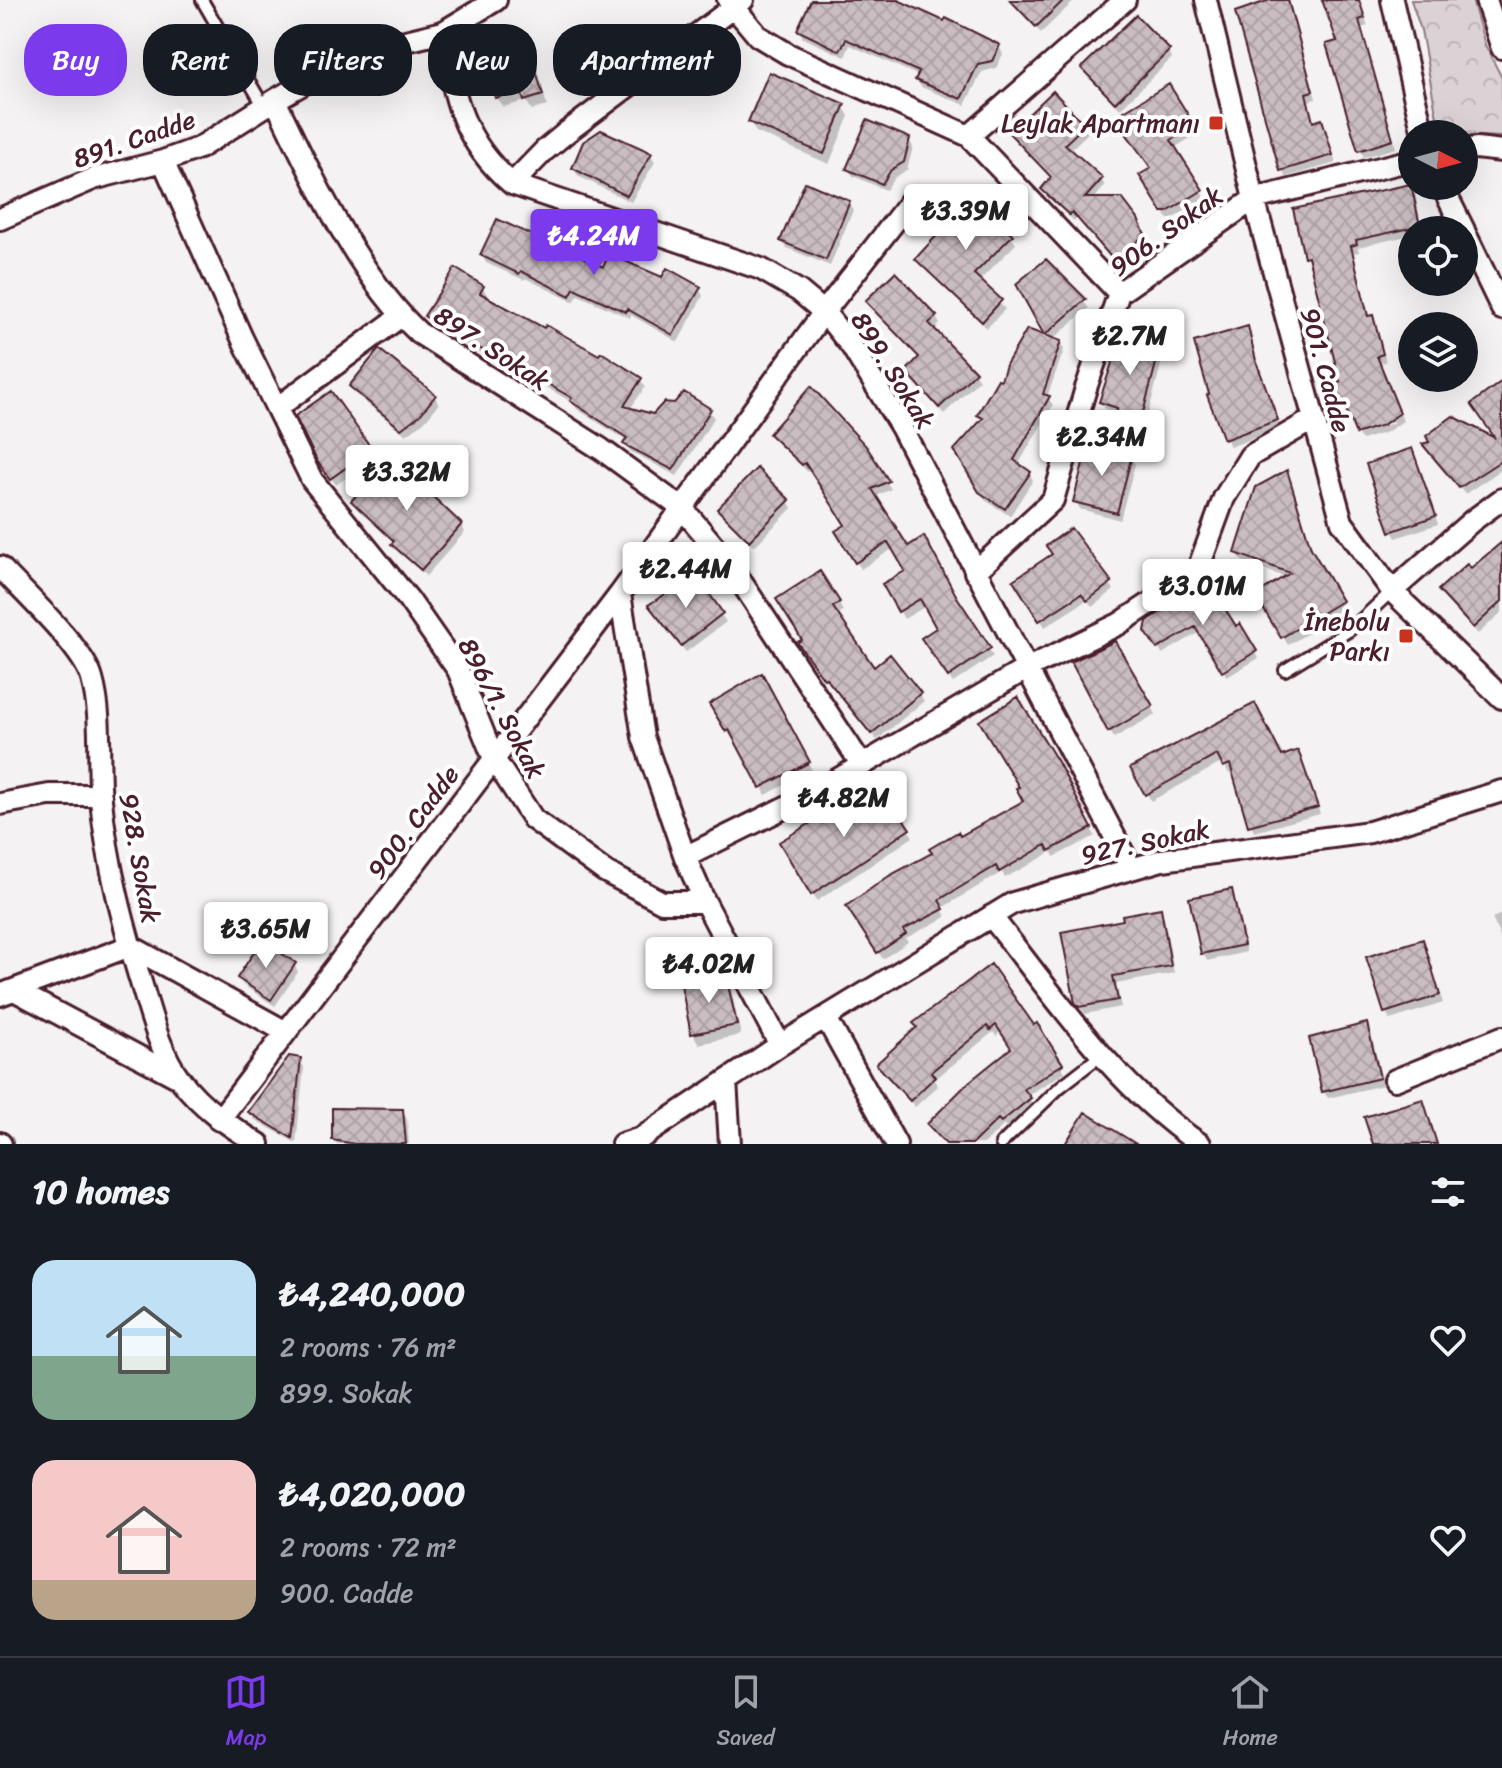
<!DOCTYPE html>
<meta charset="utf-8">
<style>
:root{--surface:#171b24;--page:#20242c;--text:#f1f3f6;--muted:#9ea1a6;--line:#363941;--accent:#7c3aed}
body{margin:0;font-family:Sriracha,sans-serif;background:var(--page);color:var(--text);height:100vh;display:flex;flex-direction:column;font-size:30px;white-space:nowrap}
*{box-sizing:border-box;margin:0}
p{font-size:26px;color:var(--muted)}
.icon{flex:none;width:44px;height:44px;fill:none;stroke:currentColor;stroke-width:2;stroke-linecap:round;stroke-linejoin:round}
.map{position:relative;height:1144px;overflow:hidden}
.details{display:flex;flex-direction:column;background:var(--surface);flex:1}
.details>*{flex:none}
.banner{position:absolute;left:24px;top:24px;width:800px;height:72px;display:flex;gap:16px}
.needle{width:52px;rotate:96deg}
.buttons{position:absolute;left:1398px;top:120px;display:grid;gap:16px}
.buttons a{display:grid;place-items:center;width:80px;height:80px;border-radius:50%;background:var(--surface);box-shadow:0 8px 32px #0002;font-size:40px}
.price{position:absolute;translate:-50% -68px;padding:0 18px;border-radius:8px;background:#fff;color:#222;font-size:26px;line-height:52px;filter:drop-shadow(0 2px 4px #0008)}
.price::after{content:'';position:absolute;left:50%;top:48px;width:24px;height:18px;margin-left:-12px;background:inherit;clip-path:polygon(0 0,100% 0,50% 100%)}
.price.active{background:var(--accent);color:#fff}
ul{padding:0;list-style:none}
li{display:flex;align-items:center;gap:24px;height:200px;padding:0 32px}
li span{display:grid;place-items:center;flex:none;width:224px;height:160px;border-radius:24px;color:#555}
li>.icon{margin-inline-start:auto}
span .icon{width:96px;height:96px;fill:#fffc;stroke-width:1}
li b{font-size:34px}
h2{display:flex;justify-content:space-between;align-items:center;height:96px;padding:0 32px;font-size:34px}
.tag{padding:0 28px;border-radius:32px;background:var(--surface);box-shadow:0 8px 32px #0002;font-size:28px;line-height:72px}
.tag.active{background:var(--accent);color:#fff}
.tab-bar{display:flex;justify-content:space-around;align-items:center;height:112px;border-top:2px solid var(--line);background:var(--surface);font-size:22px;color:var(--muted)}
.tab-bar a{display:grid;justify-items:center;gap:4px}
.tab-bar .active{color:var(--accent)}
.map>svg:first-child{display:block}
</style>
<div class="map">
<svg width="1502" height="1144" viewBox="0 0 1502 1144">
<defs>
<pattern id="forest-crowns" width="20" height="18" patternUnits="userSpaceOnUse" patternTransform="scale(2)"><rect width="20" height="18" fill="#dbd2d5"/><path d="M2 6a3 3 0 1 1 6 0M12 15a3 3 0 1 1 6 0" fill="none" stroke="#bdb4b7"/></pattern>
<pattern id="building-cross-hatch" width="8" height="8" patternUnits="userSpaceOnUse" patternTransform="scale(2)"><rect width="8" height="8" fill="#cabdc1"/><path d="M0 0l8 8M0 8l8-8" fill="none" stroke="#afa2a6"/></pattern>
</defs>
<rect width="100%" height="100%" fill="#f4f2f2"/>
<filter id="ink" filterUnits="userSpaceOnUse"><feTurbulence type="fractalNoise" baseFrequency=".0125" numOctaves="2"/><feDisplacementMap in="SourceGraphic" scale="16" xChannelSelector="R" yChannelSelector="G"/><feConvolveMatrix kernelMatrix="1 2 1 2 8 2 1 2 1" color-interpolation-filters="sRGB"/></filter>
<g filter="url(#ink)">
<path fill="url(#forest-crowns)" stroke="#927880" stroke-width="2" d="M 1411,0 L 1472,0 L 1485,45 L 1502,78 L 1502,137 L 1440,134 L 1421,30 Z"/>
<path fill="#0003" d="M 813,0 L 893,0 L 999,46 L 1003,54 L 996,68 L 982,72 L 965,105 L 921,87 L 917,80 L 919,76 L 850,45 L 845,57 L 803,38 L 799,30 Z
M 1009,0 L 1072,0 L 1073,2 L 1041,33 Z
M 1277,0 L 1288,0 L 1290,4 L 1316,99 L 1308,101 L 1314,124 L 1321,122 L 1325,129 L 1336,163 L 1286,177 L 1282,170 Z
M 1325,0 L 1359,0 L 1368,26 L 1361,28 L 1396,148 L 1364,157 L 1360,150 L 1339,43 Z
M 1168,51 L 1172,58 L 1120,109 L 1088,75 Z
M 533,65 L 539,75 L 547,106 L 532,110 L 526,101 L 503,107 L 497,97 Z
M 1168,86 L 1197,134 L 1174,148 L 1205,198 L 1172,219 L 1168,219 L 1142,176 L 1153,169 Z
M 843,106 L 849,116 L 829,164 L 756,132 L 750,122 Z
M 1083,126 L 1088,133 L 1070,150 L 1101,179 L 1105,186 L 1093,200 L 1141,229 L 1147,242 L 1121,269 L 1077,217 L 1074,221 L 1048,197 L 1043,189 L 1053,179 L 1012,133 Z
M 909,140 L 913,147 L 907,170 L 895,177 L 886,190 L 853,176 L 848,169 Z
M 651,155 L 655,162 L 631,202 L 578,176 L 574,168 Z
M 1410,186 L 1415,193 L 1422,230 L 1412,230 L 1412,235 L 1358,247 L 1359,252 L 1353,253 L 1369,318 L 1372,317 L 1376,324 L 1386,362 L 1380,363 L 1403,421 L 1387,432 L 1362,440 L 1358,435 L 1393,423 L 1392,420 L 1357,431 L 1310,264 L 1306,256 Z
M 849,203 L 853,210 L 830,266 L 787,248 L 782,241 Z
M 944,209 L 1011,236 L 1016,244 L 979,281 L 1005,309 L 987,328 L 922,266 L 918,259 L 953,221 Z
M 482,255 L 663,280 L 699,288 L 703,296 L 678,342 L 631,315 L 630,318 L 578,295 L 574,302 L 525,278 L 524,280 L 486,263 Z
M 1046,262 L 1089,308 L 1052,340 L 1060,342 L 1064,350 L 1047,397 L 1053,405 L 1018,465 L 1029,473 L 1033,480 L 1010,516 L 985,500 L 956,451 L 983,421 L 979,415 L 1002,382 L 1049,338 L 1018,285 Z
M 483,288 L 487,295 L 485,298 L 640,379 L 645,387 L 630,409 L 654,416 L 709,411 L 714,418 L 677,476 L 630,451 L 626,444 L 627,441 L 577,409 L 573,403 L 509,365 L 507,368 L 460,342 L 431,324 L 427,316 Z
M 868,301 L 936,317 L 940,324 L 933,331 L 974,373 L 979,380 L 944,414 L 913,378 L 920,359 Z
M 1247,328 L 1280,428 L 1230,447 L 1209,396 Z
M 1137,330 L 1162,361 L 1143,434 L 1123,425 L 1119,414 L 1105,409 L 1101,401 Z
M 380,352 L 435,397 L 439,404 L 424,422 L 406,435 L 355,394 L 351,386 Z
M 1502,384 L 1501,470 L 1465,494 L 1429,452 L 1500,443 Z
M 330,393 L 375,458 L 336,485 L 324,468 Z
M 772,435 L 864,447 L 891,489 L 875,497 L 907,548 L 957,601 L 993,656 L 953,683 L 928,646 L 939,628 L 926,606 L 904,619 L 885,585 L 908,572 L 894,548 L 861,569 L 838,532 L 847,526 L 811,470 L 808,472 L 776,442 Z
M 1411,450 L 1438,524 L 1396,538 L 1392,531 Z
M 1130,457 L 1135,464 L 1120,520 L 1080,509 L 1076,502 Z
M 1287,472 L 1291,481 L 1315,559 L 1345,611 L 1288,645 L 1258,595 L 1287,578 L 1242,561 L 1237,552 Z
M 353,501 L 461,525 L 465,532 L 426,576 L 398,552 L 395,543 L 357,509 Z
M 788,501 L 792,508 L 754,547 L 719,509 Z
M 1502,544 L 1502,612 L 1478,634 L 1441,591 Z
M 820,574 L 843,611 L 836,615 L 874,670 L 920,694 L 924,701 L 877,740 L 832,684 L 830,685 L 804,650 Z
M 696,577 L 726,622 L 686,652 L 655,613 Z
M 1015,580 L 1110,583 L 1114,590 L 1092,607 L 1087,600 L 1045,627 Z
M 1148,623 L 1235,628 L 1240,625 L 1259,658 L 1227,677 L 1200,632 L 1162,654 L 1147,630 Z
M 1114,643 L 1156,714 L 1114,738 L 1073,663 Z
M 761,675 L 812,770 L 766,795 L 735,736 L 732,738 L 712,704 Z
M 1255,706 L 1282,759 L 1301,760 L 1320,814 L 1254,832 L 1234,771 L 1229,774 L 1223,762 L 1151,801 L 1133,769 Z
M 1062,772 L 1095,836 L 1054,857 L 1052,852 L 1005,878 L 1002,872 L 942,908 L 946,917 L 906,938 L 908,942 L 883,959 L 853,914 L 960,839 L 1025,802 Z
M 880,787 L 913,837 L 817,901 L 782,843 L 822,826 Z
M 1231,891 L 1235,899 L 1246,952 L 1207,961 L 1203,953 Z
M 1160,911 L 1164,918 L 1174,973 L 1116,984 L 1121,1007 L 1085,1014 L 1077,1002 L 1125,922 Z
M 1502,914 L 1502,942 L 1492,918 Z
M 1426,949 L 1443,1003 L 1390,1020 L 1386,1012 Z
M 294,964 L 298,972 L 275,1006 L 243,985 L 239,978 Z
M 990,967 L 1034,1027 L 1036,1026 L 1065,1072 L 1027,1096 L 1034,1107 L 1007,1128 L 1004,1125 L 984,1144 L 945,1144 L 929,1124 L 1013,1049 L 1002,1031 L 996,1036 L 993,1032 L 934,1080 L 938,1086 L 915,1107 L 883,1071 Z
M 725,978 L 731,989 L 741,1035 L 699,1044 L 693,1034 Z
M 1366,1026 L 1371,1033 L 1383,1085 L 1328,1098 L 1323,1091 Z
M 299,1060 L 304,1067 L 296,1143 L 254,1119 L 250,1112 Z
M 402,1111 L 407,1119 L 409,1144 L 337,1144 L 334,1140 Z"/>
<path fill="url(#building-cross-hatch)" stroke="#4a1f2b" stroke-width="2" d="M 811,0 L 898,0 L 944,21 L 946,18 L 1000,45 L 992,61 L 978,64 L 961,99 L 915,80 L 919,72 L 846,39 L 840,51 L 797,30 Z
M 1010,0 L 1064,0 L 1036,27 Z
M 1270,0 L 1288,0 L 1313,91 L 1306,93 L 1313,122 L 1322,119 L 1333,155 L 1280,171 L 1235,12 Z
M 1322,0 L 1359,0 L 1365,18 L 1359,20 L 1393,140 L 1358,151 L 1326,44 L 1337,41 Z
M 1136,15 L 1170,50 L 1115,103 L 1081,68 Z
M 534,63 L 543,95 L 524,101 L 521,91 L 495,98 L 489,75 Z
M 769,72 L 845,104 L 824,154 L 748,122 Z
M 1169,84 L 1195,126 L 1171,140 L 1203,190 L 1167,212 L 1162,212 L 1139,175 L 1151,168 L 1114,117 Z
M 1053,91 L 1085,125 L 1065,144 L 1103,178 L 1085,198 L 1122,198 L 1138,219 L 1145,234 L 1116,263 L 1072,212 L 1069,215 L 1041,189 L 1051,177 L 1009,133 Z
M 867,120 L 910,138 L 904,162 L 891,170 L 882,184 L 846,169 Z
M 601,130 L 652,153 L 627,196 L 572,168 L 583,142 Z
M 805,182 L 850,201 L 826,260 L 780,241 Z
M 1411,184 L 1420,226 L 1356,240 L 1357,244 L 1351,246 L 1368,316 L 1373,315 L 1383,354 L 1377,356 L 1400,413 L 1383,425 L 1356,434 L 1335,384 L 1340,382 L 1308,256 L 1304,257 L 1293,209 Z
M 964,186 L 1013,235 L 974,274 L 1002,300 L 982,322 L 915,259 L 952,219 L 942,209 Z
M 497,219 L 551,244 L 552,242 L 603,267 L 609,254 L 662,277 L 667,268 L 701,287 L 673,335 L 627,309 L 626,312 L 574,288 L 570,296 L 521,271 L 519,274 L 480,255 Z
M 1046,259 L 1086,299 L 1045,335 L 1061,341 L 1043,394 L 1050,396 L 1014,460 L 1031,472 L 1005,509 L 979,492 L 954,450 L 983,418 L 977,415 L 998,379 L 1001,380 L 1006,365 L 1027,329 L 1044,335 L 1016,284 Z
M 455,268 L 484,286 L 480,293 L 544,328 L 546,325 L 599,355 L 601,352 L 642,378 L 624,406 L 653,414 L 664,402 L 674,403 L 684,392 L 711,409 L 673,470 L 623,444 L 627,438 L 570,401 L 572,398 L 504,359 L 503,361 L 454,335 L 424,316 Z
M 895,272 L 937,316 L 929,323 L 976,372 L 939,408 L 906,371 L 919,357 L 865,301 Z
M 1125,324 L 1138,328 L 1137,334 L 1150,340 L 1146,346 L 1159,352 L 1139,428 L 1117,418 L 1117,408 L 1099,402 Z
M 1248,326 L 1256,361 L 1278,420 L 1224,440 L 1207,395 L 1209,394 L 1194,342 Z
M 379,349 L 436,395 L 420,415 L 401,429 L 349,386 Z
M 1502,381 L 1502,460 L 1459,488 L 1422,444 L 1429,442 L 1426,436 L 1453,416 L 1495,438 L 1471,404 Z
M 811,386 L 866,446 L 889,481 L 872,489 L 908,546 L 924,536 L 957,597 L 991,648 L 948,677 L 921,638 L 936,628 L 920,599 L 898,612 L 882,584 L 905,571 L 888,542 L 855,563 L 835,531 L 845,525 L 805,463 L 802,465 L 769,434 Z
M 331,391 L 372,449 L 330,479 L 317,461 L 295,416 Z
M 1088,444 L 1132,455 L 1117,513 L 1073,502 Z
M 1412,448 L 1436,516 L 1390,532 L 1366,464 Z
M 391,457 L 462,524 L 421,570 L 391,544 L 394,541 L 351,501 Z
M 757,468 L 790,500 L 749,541 L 717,509 Z
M 1287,470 L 1311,548 L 1342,601 L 1281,638 L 1255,595 L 1290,573 L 1235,553 L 1256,487 Z
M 1071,528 L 1112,582 L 1087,601 L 1081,594 L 1039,621 L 1013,580 L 1052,554 L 1046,546 Z
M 1502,542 L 1502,601 L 1473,628 L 1438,590 L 1467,564 L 1471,568 Z
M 820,571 L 840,602 L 833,607 L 874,667 L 890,654 L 921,693 L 871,734 L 826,678 L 824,679 L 797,642 L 802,640 L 776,599 Z
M 696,575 L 723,613 L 681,646 L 648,605 Z
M 1206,587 L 1212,588 L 1236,626 L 1240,623 L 1257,651 L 1222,672 L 1195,627 L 1157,649 L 1145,631 L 1147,621 L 1196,589 Z
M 1115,641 L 1153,706 L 1108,732 L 1071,662 Z
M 762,673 L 810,762 L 760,788 L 729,730 L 726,732 L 709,704 Z
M 1018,697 L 1058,762 L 1092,828 L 1049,851 L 1046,845 L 999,872 L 996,866 L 939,900 L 944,909 L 903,930 L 906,934 L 877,953 L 846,906 L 889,876 L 932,853 L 929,849 L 958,832 L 960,836 L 1023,801 L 1016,788 L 1019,787 L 979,721 Z
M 1255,703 L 1282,756 L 1298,750 L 1318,807 L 1248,826 L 1230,764 L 1223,767 L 1217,755 L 1145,795 L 1130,768 Z
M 880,784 L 910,829 L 811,895 L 779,842 L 819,818 L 822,823 Z
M 1232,889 L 1244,945 L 1201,954 L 1189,898 Z
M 1161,908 L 1171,966 L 1113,976 L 1118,1000 L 1079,1007 L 1075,1003 L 1061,932 L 1123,920 L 1122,915 Z
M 1423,939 L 1440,995 L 1384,1013 L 1366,957 Z
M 262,940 L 296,963 L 271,1000 L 237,978 Z
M 991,964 L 1034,1025 L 1037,1023 L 1063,1064 L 1024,1089 L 1031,1098 L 1001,1122 L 998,1119 L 972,1144 L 946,1144 L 927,1124 L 969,1082 L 1011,1048 L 996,1025 L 990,1030 L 987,1026 L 931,1072 L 935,1077 L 910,1101 L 876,1064 L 917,1027 L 913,1023 Z
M 726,976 L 737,1025 L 691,1034 L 681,985 Z
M 1367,1023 L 1380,1078 L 1322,1092 L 1309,1038 Z
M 289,1056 L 301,1058 L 292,1138 L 248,1112 Z
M 1423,1099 L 1437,1144 L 1373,1144 L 1364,1117 Z
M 332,1108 L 403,1109 L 406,1144 L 355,1144 L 332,1140 Z
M 1085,1112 L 1136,1144 L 1065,1144 Z"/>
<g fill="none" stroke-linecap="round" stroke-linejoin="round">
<defs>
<path id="lane" d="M 202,0 L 264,107
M 1285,670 L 1350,630 L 1392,591
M 1001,1144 L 1060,1087 L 1100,1056"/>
<path id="street" d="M 728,0 L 758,36 L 788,54 L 969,136 L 1119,293
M 1206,0 L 1254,199 L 1342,522 L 1392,591 L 1502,698
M 1392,0 L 1423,134
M 1486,0 L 1502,48
M 443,32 C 454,96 460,139 512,184 L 761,269 L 799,291 L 824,312 L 852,347 L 901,427 L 1131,868
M 275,100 C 310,174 359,277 419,333 L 601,449 L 683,509 L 730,565 L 862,765
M 969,136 L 1125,0
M 1464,150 L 1476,148 L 1502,151
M 163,161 L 242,338 L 312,480 L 409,600 L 458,670 L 494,759 L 533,819 L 604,871 L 662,902 L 705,902
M 512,184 L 544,151 L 567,132 L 743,0
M 1442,186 L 1464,230
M 0,219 L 93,179 L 163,161 L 199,148 L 275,100 L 357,53 L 443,32 L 496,0
M 1464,231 L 1502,309
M 277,408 L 401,316
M 0,567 C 23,592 84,648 92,679 C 103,718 97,760 101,800 C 107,864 124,927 143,989 C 152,1019 161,1054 180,1079 C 201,1107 229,1126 259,1144
M 975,572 L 1053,500 L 1086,388 L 1119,293 L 1254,199 L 1412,160
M 1392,591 L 1472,521 L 1502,499
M 620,594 L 643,737 L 685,857 L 705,902 L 780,1045
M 0,804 L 49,795 L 101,795
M 685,857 L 816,792 L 1026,669 L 1119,624 L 1197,572 L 1224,498 L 1250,456 L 1312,420
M 991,916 C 1055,997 1114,1085 1200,1144
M 16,991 L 179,1078
M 0,995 L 130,946 L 286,1032
M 826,1018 L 896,1144
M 1395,1080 L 1502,1037
M 726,1081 L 730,1144
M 219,1120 L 620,594 L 824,312 L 913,198
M 0,1143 L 1,1144
M 622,1144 L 641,1138 L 780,1045 L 1013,903 L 1162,860 L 1370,832 L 1502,791"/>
</defs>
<use href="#lane" stroke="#4a1f2b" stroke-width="16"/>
<use href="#street" stroke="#4a1f2b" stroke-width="26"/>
<use href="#lane" stroke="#fff" stroke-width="10"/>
<use href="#street" stroke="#fff" stroke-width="20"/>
</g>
</g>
<g fill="#c8321e" stroke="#fff" stroke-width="3">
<rect x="1208" y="115" width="16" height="16" rx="4"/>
<rect x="1398" y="628" width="16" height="16" rx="4"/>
</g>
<g text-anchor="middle" stroke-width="8" stroke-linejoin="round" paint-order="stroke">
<g font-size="26" fill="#4a1f2b" stroke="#fff" text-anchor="end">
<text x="1200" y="132">Leylak Apartmanı</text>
<text x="1390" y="630">İnebolu<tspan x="1390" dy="30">Parkı</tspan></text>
</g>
<g font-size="26" fill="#4a1f2b" stroke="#fff">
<text transform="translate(134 139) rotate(-19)" y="9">891. Cadde</text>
<text transform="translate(1166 231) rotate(-36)" y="9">906. Sokak</text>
<text transform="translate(492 348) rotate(33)" y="9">897. Sokak</text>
<text transform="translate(893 370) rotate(58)" y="9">899. Sokak</text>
<text transform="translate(1326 370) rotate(75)" y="9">901. Cadde</text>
<text transform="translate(502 708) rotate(62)" y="9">896/1. Sokak</text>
<text transform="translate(413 822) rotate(-53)" y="9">900. Cadde</text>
<text transform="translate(1145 842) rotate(-12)" y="9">927. Sokak</text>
<text transform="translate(140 858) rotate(80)" y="9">928. Sokak</text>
</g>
</g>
</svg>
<div class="buttons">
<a><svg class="needle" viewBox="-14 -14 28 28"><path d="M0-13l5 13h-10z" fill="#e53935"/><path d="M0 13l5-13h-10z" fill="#9ea1a6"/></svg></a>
<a><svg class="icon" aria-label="locate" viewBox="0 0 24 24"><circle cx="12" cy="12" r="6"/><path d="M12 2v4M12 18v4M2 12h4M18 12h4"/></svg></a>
<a><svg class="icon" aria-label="layers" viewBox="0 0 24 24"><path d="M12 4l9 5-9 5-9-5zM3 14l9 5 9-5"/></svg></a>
</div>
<b class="price" style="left:966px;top:252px">₺3.39M</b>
<b class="price active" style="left:594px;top:277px">₺4.24M</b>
<b class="price" style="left:1130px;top:377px">₺2.7M</b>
<b class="price" style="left:1102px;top:478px">₺2.34M</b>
<b class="price" style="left:407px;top:513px">₺3.32M</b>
<b class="price" style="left:686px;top:610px">₺2.44M</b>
<b class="price" style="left:1203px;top:627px">₺3.01M</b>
<b class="price" style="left:844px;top:839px">₺4.82M</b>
<b class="price" style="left:266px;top:970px">₺3.65M</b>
<b class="price" style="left:709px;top:1005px">₺4.02M</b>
<div class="banner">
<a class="tag active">Buy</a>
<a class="tag">Rent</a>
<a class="tag">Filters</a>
<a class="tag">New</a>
<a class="tag">Apartment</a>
</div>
</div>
<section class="details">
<h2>10 homes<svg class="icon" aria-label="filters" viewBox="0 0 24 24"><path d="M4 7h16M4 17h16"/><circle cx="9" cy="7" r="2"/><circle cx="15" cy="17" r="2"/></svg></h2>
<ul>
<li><span style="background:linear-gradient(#bfe0f5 60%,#7fa58c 0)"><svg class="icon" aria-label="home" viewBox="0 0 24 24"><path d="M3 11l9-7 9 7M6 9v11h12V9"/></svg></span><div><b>₺4,240,000</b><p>2 rooms · 76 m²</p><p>899. Sokak</p></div><svg class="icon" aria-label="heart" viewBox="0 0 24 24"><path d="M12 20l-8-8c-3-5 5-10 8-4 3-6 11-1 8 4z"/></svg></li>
<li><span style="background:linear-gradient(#f6c9c9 75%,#b9a48a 0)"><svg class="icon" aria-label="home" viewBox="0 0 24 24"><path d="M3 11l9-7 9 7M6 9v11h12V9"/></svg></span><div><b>₺4,020,000</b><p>2 rooms · 72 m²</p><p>900. Cadde</p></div><svg class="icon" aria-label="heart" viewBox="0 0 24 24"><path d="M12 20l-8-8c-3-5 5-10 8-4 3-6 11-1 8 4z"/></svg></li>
</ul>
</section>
<nav class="tab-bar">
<a class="active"><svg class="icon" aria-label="map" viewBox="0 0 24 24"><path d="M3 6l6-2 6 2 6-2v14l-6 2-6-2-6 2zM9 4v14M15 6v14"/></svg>Map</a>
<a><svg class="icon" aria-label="saved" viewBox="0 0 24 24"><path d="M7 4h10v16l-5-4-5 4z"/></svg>Saved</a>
<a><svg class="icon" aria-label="home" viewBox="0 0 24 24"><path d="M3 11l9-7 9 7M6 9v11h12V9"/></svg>Home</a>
</nav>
